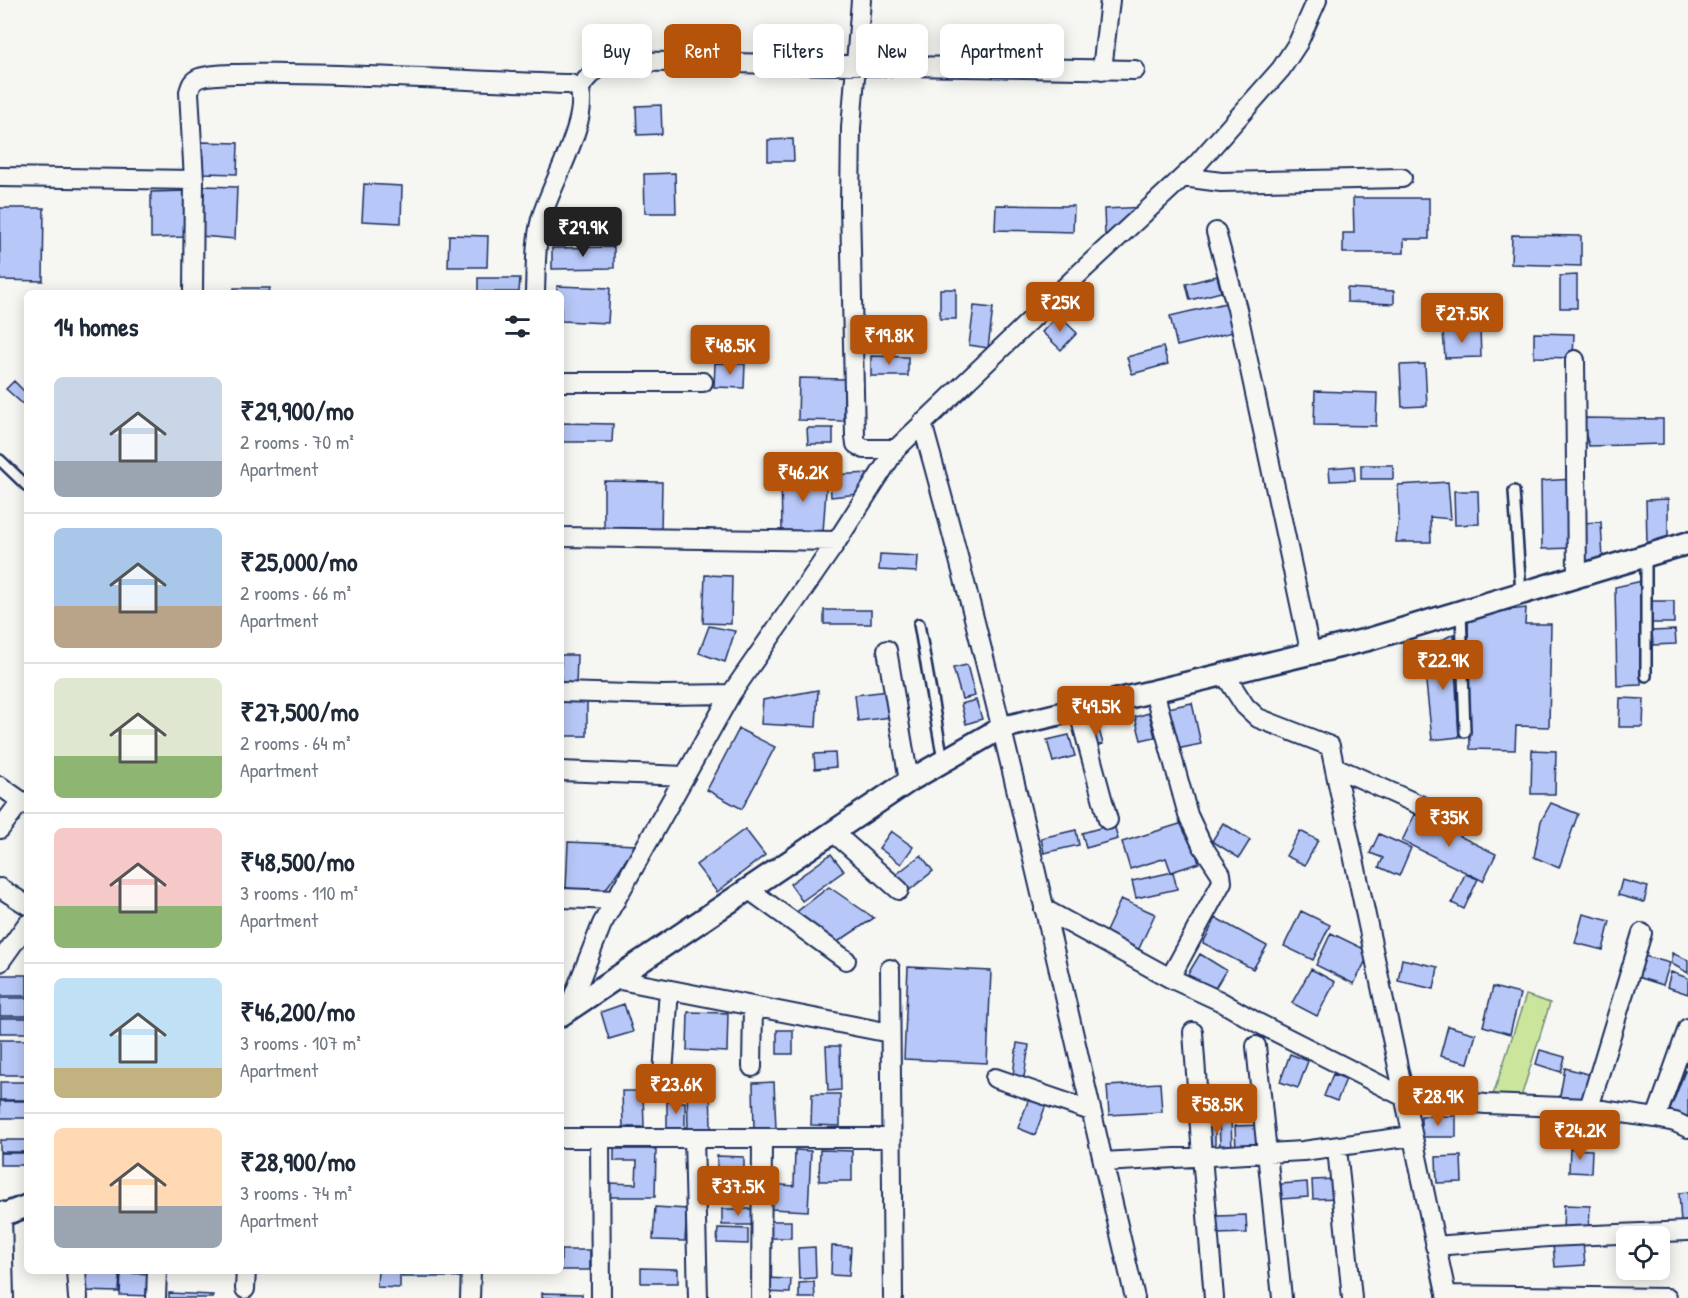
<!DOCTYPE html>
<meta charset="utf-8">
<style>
:root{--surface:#fff;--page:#f6f6f7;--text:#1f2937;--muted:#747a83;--line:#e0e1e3;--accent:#b45309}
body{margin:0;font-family:"Patrick Hand",sans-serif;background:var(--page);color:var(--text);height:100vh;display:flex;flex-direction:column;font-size:22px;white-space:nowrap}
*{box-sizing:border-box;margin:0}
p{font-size:20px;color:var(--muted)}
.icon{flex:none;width:33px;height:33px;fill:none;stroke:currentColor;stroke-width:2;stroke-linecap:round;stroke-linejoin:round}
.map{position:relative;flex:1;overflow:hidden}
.side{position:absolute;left:24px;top:290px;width:540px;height:984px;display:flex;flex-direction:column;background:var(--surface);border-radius:9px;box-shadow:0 3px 15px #0003}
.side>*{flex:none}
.banner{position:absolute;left:582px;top:24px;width:570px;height:54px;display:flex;gap:12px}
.tools{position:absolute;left:1616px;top:1226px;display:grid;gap:12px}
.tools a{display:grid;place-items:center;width:54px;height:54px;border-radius:9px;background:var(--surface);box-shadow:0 3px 15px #0003;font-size:30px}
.price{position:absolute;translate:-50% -51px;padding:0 14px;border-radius:6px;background:var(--accent);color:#fff;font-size:20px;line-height:39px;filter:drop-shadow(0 2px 3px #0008)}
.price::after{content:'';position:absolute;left:50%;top:36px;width:18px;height:14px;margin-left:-9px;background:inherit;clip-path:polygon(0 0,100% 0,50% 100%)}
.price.active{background:#222;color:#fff}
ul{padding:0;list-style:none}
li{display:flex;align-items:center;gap:18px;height:150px;padding:0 30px}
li+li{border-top:2px solid var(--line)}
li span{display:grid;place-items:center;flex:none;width:168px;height:120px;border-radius:9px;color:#555}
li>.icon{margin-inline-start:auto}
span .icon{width:72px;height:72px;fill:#fffc;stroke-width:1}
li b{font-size:26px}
h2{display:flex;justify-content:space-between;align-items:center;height:72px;padding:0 30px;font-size:26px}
.tag{padding:0 21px;border-radius:9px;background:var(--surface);box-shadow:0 3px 15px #0003;font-size:21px;line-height:54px}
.tag.active{background:var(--accent);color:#fff}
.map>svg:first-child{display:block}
</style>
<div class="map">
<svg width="1688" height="1298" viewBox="0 0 1688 1298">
<rect width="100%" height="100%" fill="#f6f6f2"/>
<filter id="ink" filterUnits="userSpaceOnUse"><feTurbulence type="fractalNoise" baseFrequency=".0167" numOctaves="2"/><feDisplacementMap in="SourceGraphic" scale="12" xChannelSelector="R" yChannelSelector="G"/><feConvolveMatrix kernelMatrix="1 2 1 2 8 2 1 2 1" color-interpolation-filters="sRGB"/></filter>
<g filter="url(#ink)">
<path fill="#cbe69c" stroke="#738a7d" stroke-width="1.5" d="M 741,328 C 753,337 757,346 762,360 L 733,360 L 733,349 L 712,349 L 712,329 Z
M 1526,995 L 1550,1003 L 1518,1107 L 1493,1095 Z"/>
<path fill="#b7c7f7" stroke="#1b2f5e" stroke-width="1.5" d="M 661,105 L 662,134 L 637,135 L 636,106 Z
M 793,139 L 794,161 L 768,161 L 768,140 Z
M 202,142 L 238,143 L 237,174 L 202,173 Z
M 675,173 L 676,213 L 645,213 L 644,174 Z
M 364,184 L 402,186 L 401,223 L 362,221 Z
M 203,186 L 237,187 L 235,239 L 201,236 Z
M 187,191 L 187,237 L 151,238 L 151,192 Z
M 1353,198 L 1429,198 L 1429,239 L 1404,239 L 1404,253 L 1343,253 L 1343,233 L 1354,233 Z
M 996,205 L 1074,206 L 1073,232 L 995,230 Z
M 1146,207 L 1124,231 L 1105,235 L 1104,209 Z
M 0,208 L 44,208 L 43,281 L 0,280 Z
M 449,235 L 488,236 L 487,267 L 448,267 Z
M 1512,235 L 1581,236 L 1581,266 L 1511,264 Z
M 614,247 L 614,268 L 552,269 L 552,248 Z
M 1577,275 L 1577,308 L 1560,308 L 1560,276 Z
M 1217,276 L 1221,292 L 1190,300 L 1186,284 Z
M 478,278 L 520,278 L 519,292 L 478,292 Z
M 557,286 L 610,288 L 608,323 L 561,321 L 561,292 L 557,292 Z
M 234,288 L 270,288 L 269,292 L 234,292 Z
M 1347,288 L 1394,291 L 1394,304 L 1347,302 Z
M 940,289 L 956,289 L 956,319 L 940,319 Z
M 1230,302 L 1237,331 L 1177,346 L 1170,316 Z
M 974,306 L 993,308 L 988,348 L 969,345 Z
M 1058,315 L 1077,333 L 1061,350 L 1042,332 Z
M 1480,329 L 1481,357 L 1445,358 L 1443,331 Z
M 1534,333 L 1574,334 L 1573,358 L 1534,357 Z
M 1163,347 L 1168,364 L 1132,374 L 1127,357 Z
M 871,356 L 908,357 L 908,376 L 871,376 Z
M 715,363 L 745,364 L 744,388 L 714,387 Z
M 1425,364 L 1427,406 L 1402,407 L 1400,365 Z
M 799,378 L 844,379 L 844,421 L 798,420 Z
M 14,381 L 27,394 L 27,404 L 25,406 L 6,389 Z
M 1315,391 L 1377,393 L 1376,426 L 1314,425 Z
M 1581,418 L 1663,419 L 1663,444 L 1589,446 Z
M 561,423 L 613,424 L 612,442 L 561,442 Z
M 807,428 L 833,428 L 833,444 L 808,444 Z
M 1361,465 L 1393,465 L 1393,479 L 1361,479 Z
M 1354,466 L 1355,480 L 1330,481 L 1329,468 Z
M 871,473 L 868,493 L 831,497 L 830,475 Z
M 781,475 L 827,477 L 823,532 L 782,530 Z
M 1573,479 L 1574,548 L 1542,549 L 1541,481 Z
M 604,481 L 662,482 L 661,531 L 604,531 Z
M 1448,482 L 1451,519 L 1430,517 L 1431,542 L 1396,542 L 1399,516 L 1398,485 Z
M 1454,491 L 1478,491 L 1479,524 L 1455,525 Z
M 1668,499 L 1668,544 L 1647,544 L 1646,500 Z
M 1601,522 L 1603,560 L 1584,561 L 1582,523 Z
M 880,554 L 918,556 L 917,572 L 879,570 Z
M 705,575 L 732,576 L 731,624 L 703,623 Z
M 1642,581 L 1641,685 L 1617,686 L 1615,587 Z
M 1649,601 L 1674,601 L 1674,623 L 1649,623 Z
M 1526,608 L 1525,624 L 1551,624 L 1549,727 L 1516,726 L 1515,750 L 1470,749 L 1468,619 L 1500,611 Z
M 824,610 L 871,610 L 871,624 L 824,624 Z
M 709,626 L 735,631 L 725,662 L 699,653 Z
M 1675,630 L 1676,644 L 1653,645 L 1652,631 Z
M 1453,634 L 1459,737 L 1432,740 L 1424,663 L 1432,662 L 1433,645 Z
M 561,655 L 577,655 L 576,688 L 561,688 Z
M 967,665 L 975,696 L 962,699 L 953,668 Z
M 818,690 L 816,727 L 761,724 L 763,700 Z
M 888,691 L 891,717 L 858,721 L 855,695 Z
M 1620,698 L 1644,699 L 1643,727 L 1619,727 Z
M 561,700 L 587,700 L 587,736 L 561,736 Z
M 976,700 L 982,719 L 966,724 L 961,704 Z
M 1192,703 L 1201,744 L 1172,750 L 1163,709 Z
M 1149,713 L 1155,737 L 1141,740 L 1135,717 Z
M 1098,726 L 1103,744 L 1093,747 L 1088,729 Z
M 739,729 L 775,747 L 742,809 L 707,790 Z
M 1069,735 L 1075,756 L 1053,762 L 1047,740 Z
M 1532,750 L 1556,751 L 1555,794 L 1531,794 Z
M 835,753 L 836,767 L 815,769 L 814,754 Z
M 1551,803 L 1578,814 L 1559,868 L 1534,857 L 1541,821 Z
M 1415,814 L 1496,854 L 1483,881 L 1402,841 Z
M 1186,822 L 1199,863 L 1171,872 L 1166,858 L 1130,869 L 1122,842 Z
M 1223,823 L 1250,840 L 1239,858 L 1212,841 Z
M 1114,824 L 1118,839 L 1086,848 L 1082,833 Z
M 745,829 L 765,855 L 717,892 L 696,865 Z
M 1076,830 L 1079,845 L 1044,853 L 1041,838 Z
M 891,831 L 913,847 L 901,864 L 879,848 Z
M 1300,831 L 1318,840 L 1305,865 L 1286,856 Z
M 1379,834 L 1411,848 L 1399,876 L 1379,867 L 1383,858 L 1370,853 Z
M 568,842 L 636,845 L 604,892 L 566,888 Z
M 831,854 L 844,871 L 802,901 L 790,884 Z
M 921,855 L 933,871 L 906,893 L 893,877 Z
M 1173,872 L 1177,889 L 1136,898 L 1132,881 Z
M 1465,874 L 1478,879 L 1464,909 L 1452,903 Z
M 1622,880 L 1648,887 L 1644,902 L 1618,895 Z
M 829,887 L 874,918 L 836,943 L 790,917 Z
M 1121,899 L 1155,914 L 1136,955 L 1102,940 Z
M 1301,911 L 1330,925 L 1313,960 L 1284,946 Z
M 1583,914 L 1610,921 L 1603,950 L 1575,943 Z
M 1216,918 L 1267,946 L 1253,969 L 1203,943 Z
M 1331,933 L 1370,952 L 1354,984 L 1316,965 Z
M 1672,953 L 1688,960 L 1688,973 L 1672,964 Z
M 1200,954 L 1226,970 L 1211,995 L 1185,979 Z
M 1641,955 L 1670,963 L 1663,985 L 1634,976 Z
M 1402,959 L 1438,967 L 1434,989 L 1398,981 Z
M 908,967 L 991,971 L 987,1063 L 904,1059 Z
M 1311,969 L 1335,982 L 1317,1016 L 1292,1003 Z
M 1671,972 L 1688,978 L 1688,994 L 1667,987 Z
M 0,975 L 27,975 L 27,996 L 0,996 Z
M 1493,987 L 1520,994 L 1510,1034 L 1483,1026 Z
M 0,998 L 27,998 L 27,1016 L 0,1016 Z
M 624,1004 L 633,1032 L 609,1039 L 601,1012 Z
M 688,1012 L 728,1013 L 727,1052 L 687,1050 Z
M 0,1018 L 27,1018 L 27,1033 L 0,1033 Z
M 1448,1026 L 1476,1034 L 1468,1063 L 1440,1056 Z
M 777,1030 L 793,1030 L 793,1054 L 777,1054 Z
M 0,1040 L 27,1040 L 27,1075 L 0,1075 Z
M 1017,1043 L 1029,1045 L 1024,1077 L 1013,1076 Z
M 826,1046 L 840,1046 L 841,1090 L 828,1091 Z
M 1540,1050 L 1565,1057 L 1561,1072 L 1536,1064 Z
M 1290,1054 L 1308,1061 L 1298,1088 L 1280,1082 Z
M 1565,1068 L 1592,1075 L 1582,1105 L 1559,1101 Z
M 1685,1071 L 1688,1072 L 1688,1117 L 1670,1110 Z
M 1333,1074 L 1346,1079 L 1337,1101 L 1324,1096 Z
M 0,1082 L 27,1082 L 27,1100 L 0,1100 Z
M 710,1082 L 711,1128 L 688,1129 L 687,1083 Z
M 774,1082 L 776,1129 L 754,1130 L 753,1083 Z
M 1160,1083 L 1162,1112 L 1109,1115 L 1107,1086 Z
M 622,1091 L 643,1091 L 644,1127 L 623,1127 Z
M 812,1094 L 840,1094 L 840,1126 L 811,1125 Z
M 1030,1096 L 1047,1102 L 1035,1135 L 1018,1128 Z
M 0,1101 L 27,1101 L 27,1118 L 0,1118 Z
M 667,1102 L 685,1102 L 685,1128 L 667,1129 Z
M 1203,1115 L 1215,1115 L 1215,1148 L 1220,1148 L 1219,1115 L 1231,1115 L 1232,1154 L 1203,1155 Z
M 1421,1116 L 1456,1116 L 1456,1137 L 1421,1137 Z
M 1263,1125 L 1263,1152 L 1236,1152 L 1235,1126 Z
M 0,1140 L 27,1140 L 27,1152 L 0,1152 Z
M 614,1149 L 656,1149 L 655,1197 L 610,1197 L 610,1183 L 636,1184 L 637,1161 L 614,1161 Z
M 1570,1149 L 1592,1150 L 1591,1173 L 1569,1172 Z
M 795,1150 L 811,1151 L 808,1211 L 771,1209 L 772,1184 L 794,1186 Z
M 820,1150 L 852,1151 L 852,1181 L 819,1181 Z
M 0,1153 L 27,1153 L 27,1165 L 0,1165 Z
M 717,1156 L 744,1157 L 744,1187 L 717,1187 Z
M 1461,1156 L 1462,1182 L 1437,1183 L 1436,1157 Z
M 1337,1179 L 1338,1198 L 1313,1199 L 1312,1180 Z
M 1307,1182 L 1308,1197 L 1282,1199 L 1281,1184 Z
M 1688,1192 L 1688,1222 L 1681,1223 L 1679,1193 Z
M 1564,1205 L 1590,1206 L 1589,1231 L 1563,1230 Z
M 655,1207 L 687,1209 L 685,1241 L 653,1240 Z
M 722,1209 L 755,1209 L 755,1225 L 722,1225 Z
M 1246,1215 L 1247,1233 L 1217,1234 L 1217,1216 Z
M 765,1221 L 791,1221 L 791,1238 L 765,1238 Z
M 718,1228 L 748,1229 L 748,1244 L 717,1243 Z
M 1583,1242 L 1585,1265 L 1555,1267 L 1553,1244 Z
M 832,1246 L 851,1247 L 849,1276 L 831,1275 Z
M 815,1247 L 816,1278 L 799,1279 L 798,1248 Z
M 561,1250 L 590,1250 L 590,1270 L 561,1270 Z
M 641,1268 L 678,1269 L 678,1283 L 641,1283 Z
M 378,1270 L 400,1270 L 400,1288 L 377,1287 Z
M 402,1270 L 468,1270 L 468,1277 L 402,1277 Z
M 83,1272 L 120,1273 L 119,1292 L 82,1291 Z
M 121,1273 L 155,1274 L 154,1296 L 120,1295 Z
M 763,1278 L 791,1279 L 790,1293 L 763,1292 Z
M 814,1282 L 815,1298 L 799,1298 L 799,1283 Z
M 169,1293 L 213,1295 L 213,1298 L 169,1298 Z
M 542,1293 L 582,1294 L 582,1298 L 542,1298 Z"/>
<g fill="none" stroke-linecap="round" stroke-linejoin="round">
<defs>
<path id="service" d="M 0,460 L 27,486
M 1514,491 L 1521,593
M 1461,612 L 1465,732
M 919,624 L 943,760
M 1646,676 L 1646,555"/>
<path id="minor" d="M 861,0 L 851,128 L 850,204 L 855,437 L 856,444 L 864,449 L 896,449
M 1102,70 L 1110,0
M 579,88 L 598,67 L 613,61 L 1135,70
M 0,177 L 194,180
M 1183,177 L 1221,182 L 1402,178
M 1216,232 L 1237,309 L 1311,655
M 193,292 L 194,180 L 189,92 C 191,85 192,81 199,78 C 216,72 266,74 286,74 C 381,75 475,81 570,84 L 579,88 C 591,119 550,186 541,219 C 535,243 536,268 535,292
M 1575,360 L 1577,576
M 561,382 L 703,382
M 922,423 C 1003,712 1066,1006 1135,1298
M 561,537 L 837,541
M 887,650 L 909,781
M 1225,675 L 1245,706 L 1258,718 L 1330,746 L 1447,1298
M 1154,691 L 1188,815 L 1202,845 L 1221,874 L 1222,882 L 1170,978
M 561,692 L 663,695 L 731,694
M 1078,709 L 1108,820
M 1335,767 L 1433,811
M 561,771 L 685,776
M 0,786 L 27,805
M 0,829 L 21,801
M 833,832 L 899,890
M 0,888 L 27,905
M 748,889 L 846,960
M 561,898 L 616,900
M 1044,909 L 1170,978 L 1220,1001 L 1258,1023 L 1404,1097 L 1486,1104 L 1589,1108 L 1656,1118 L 1675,1122 L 1688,1128
M 0,962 L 27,924
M 890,969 L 893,1298
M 615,979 L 890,1033
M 568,1010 L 602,924 L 731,694 L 837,541 L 896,449 L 1084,269 L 1197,164 L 1281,69 L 1298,43 L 1317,0
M 1193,1032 L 1202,1156 L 1214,1298
M 1256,1046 L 1282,1298
M 752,1067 L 753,1007
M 663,1074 L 669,990
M 995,1078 L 1091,1111
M 1589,1108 L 1642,933
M 1656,1118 L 1688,1028
M 561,1138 L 891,1138
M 600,1138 L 601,1298
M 694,1138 L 698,1298
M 1337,1148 L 1352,1298
M 1103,1162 L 1303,1151 L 1412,1136
M 0,1211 L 2,1215 L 4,1298
M 1435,1246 L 1548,1237 L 1688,1231
M 76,1270 L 78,1298
M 245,1289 L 246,1270
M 1446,1295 L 1667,1298
M 156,1298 L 157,1270
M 470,1298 L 471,1270
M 761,1298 L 762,1138"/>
<path id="tertiary" d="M 561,1015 L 909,781 L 1001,728 L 1370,639 L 1688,543
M 0,1216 L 27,1206"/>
</defs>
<use href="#service" stroke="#1b2f5e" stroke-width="14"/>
<use href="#minor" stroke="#1b2f5e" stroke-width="22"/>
<use href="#tertiary" stroke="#1b2f5e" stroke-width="26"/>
<use href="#service" stroke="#f6f6f2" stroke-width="9"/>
<use href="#minor" stroke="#f6f6f2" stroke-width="18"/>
<use href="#tertiary" stroke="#f6f6f2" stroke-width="21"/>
</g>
</g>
</svg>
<div class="tools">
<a><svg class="icon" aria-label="locate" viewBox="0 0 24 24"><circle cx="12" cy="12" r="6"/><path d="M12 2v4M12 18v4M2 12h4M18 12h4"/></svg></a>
</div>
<b class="price active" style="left:583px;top:258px">₹29.9K</b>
<b class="price" style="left:1060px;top:333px">₹25K</b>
<b class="price" style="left:1462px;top:344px">₹27.5K</b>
<b class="price" style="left:889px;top:366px">₹19.8K</b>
<b class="price" style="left:730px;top:376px">₹48.5K</b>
<b class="price" style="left:803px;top:503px">₹46.2K</b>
<b class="price" style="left:1443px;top:691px">₹22.9K</b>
<b class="price" style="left:1096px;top:737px">₹49.5K</b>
<b class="price" style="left:1449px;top:848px">₹35K</b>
<b class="price" style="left:676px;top:1115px">₹23.6K</b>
<b class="price" style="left:1438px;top:1127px">₹28.9K</b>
<b class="price" style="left:1217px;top:1135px">₹58.5K</b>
<b class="price" style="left:1580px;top:1161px">₹24.2K</b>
<b class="price" style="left:738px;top:1217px">₹37.5K</b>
<div class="banner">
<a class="tag">Buy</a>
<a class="tag active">Rent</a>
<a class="tag">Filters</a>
<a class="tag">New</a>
<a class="tag">Apartment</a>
</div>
<section class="side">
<h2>14 homes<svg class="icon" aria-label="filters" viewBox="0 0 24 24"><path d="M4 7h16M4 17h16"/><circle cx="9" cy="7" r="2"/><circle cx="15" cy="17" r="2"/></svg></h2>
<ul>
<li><span style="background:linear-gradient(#c9d6e8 70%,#9aa5b1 0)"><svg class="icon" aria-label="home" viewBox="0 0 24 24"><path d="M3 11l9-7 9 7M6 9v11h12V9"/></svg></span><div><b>₹29,900/mo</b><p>2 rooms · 70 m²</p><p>Apartment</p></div></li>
<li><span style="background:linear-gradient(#a9c7e8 65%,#b9a48a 0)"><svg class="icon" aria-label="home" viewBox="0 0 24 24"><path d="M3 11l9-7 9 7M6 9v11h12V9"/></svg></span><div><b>₹25,000/mo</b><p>2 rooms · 66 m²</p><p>Apartment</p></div></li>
<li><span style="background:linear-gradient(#dfe7d0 65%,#8fb573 0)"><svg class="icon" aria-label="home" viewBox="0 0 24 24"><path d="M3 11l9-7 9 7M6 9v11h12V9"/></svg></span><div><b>₹27,500/mo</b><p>2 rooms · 64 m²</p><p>Apartment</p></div></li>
<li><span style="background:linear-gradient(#f6c9c9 65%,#8fb573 0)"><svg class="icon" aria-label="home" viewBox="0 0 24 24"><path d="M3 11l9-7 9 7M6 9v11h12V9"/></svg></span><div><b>₹48,500/mo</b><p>3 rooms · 110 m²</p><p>Apartment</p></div></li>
<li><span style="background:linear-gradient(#bfe0f5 75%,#c2b280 0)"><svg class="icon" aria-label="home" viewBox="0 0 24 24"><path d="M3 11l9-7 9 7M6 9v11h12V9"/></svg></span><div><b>₹46,200/mo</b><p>3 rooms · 107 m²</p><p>Apartment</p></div></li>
<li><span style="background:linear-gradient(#ffd9b3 65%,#9aa5b1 0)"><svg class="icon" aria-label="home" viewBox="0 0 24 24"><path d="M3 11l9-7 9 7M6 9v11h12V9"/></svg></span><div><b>₹28,900/mo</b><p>3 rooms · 74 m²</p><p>Apartment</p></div></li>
</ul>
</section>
</div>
